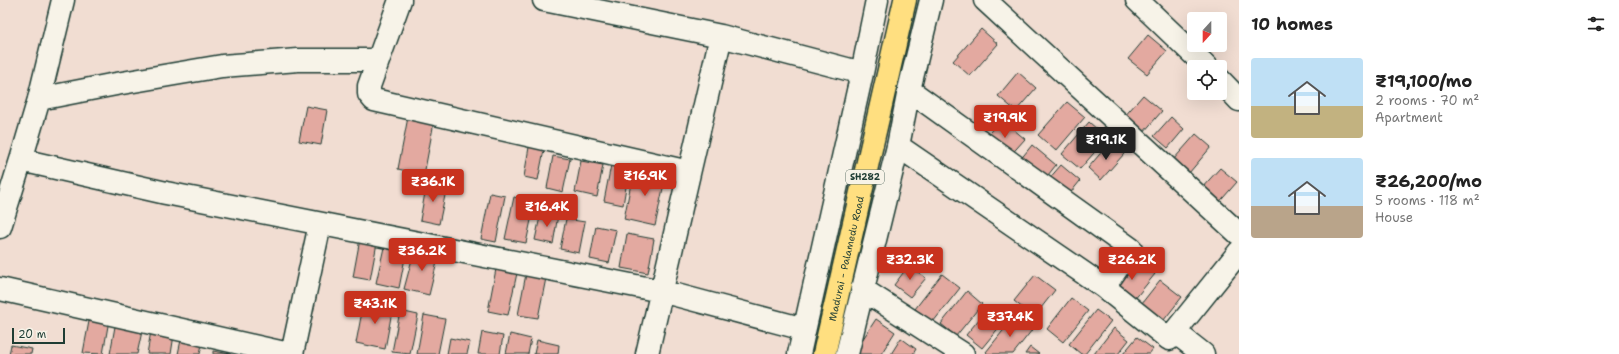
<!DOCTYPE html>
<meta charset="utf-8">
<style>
:root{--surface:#fff;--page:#f2f2f2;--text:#222;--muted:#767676;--accent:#c8321e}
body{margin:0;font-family:"Shantell Sans",sans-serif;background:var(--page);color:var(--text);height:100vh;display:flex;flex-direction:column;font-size:15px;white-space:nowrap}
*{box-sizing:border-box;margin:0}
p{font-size:13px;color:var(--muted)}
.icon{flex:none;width:22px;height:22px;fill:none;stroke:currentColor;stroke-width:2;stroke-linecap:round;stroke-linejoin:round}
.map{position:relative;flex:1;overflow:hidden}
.sheet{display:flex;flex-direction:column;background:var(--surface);width:380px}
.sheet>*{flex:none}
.needle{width:26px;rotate:201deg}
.controls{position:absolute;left:1187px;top:12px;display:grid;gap:8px}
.controls a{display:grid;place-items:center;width:40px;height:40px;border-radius:4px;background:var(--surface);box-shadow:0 4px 16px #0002;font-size:20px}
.scale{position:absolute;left:12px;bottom:10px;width:53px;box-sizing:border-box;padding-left:4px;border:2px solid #1f3d34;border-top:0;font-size:11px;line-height:14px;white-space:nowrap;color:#1f3d34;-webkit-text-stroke:3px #f7f3e8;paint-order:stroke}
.price{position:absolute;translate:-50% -34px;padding:0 9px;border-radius:4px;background:var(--accent);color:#fff;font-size:13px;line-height:26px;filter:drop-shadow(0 1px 2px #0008)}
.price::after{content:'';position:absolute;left:50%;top:24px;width:12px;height:9px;margin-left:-6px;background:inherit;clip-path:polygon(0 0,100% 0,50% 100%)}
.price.active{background:#222;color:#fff}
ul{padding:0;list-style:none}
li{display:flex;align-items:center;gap:12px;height:100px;padding:0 12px}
li span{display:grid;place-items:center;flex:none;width:112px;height:80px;border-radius:4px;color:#555}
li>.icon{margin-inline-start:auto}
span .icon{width:48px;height:48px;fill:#fffc;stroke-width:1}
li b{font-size:17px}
h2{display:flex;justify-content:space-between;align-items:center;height:48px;padding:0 12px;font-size:17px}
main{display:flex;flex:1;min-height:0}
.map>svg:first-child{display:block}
</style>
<main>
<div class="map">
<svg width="1239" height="354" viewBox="0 0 1239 354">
<rect width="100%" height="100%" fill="#f1ddd2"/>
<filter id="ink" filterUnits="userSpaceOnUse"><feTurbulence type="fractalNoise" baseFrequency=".025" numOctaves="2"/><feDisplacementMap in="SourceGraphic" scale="8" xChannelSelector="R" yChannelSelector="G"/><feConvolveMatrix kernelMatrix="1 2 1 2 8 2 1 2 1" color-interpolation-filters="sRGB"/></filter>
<g filter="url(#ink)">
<path fill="#e3a9a0" stroke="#1f3d34" d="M 981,29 L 998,44 L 970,76 L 953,61 Z
M 1148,35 L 1167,51 L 1147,74 L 1128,59 Z
M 1018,72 L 1036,88 L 1016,111 L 998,96 Z
M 1143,95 L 1162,111 L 1143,133 L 1124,117 Z
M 1067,102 L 1085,117 L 1056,151 L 1038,135 Z
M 306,106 L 327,110 L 321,145 L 299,141 Z
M 408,117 L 434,122 L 424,175 L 398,169 Z
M 1171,117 L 1184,129 L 1168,148 L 1154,136 Z
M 1001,119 L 1025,139 L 1008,158 L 985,138 Z
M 1089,122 L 1107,138 L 1080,169 L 1062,154 Z
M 1196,134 L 1211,147 L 1189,173 L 1173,160 Z
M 1110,142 L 1124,154 L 1101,180 L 1088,168 Z
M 1032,145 L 1056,165 L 1044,180 L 1020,160 Z
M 529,147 L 544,150 L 538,180 L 524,177 Z
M 553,156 L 570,159 L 563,192 L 547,188 Z
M 581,161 L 603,165 L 597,197 L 575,192 Z
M 611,165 L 629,169 L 623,205 L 604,201 Z
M 1061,165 L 1080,181 L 1067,197 L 1048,180 Z
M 634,168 L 666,174 L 655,226 L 624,219 Z
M 1220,168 L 1237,182 L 1216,206 L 1199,191 Z
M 427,182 L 447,186 L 439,224 L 420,220 Z
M 490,193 L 505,196 L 496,242 L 481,239 Z
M 514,197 L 535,202 L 526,243 L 505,239 Z
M 541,212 L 558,215 L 553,244 L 535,240 Z
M 566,219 L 585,222 L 579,253 L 560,249 Z
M 596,226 L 616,230 L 609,263 L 590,259 Z
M 627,234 L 654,239 L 648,273 L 621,268 Z
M 360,239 L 377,243 L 370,280 L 353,277 Z
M 385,243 L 407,248 L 399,288 L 376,283 Z
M 415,248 L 439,254 L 429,295 L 404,289 Z
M 1134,257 L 1155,274 L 1130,305 L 1109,288 Z
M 909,265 L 926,278 L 910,297 L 894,285 Z
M 496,269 L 517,273 L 508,315 L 488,311 Z
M 526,274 L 546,278 L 538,318 L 518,315 Z
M 942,274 L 960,288 L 933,322 L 915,309 Z
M 1035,275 L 1055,290 L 1034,317 L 1014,301 Z
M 1160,280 L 1182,297 L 1160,325 L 1138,308 Z
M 967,291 L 982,304 L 956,336 L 941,324 Z
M 1071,298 L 1088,311 L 1063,342 L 1047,329 Z
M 364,301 L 393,306 L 385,349 L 356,343 Z
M 1096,310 L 1111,321 L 1085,354 L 1081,354 L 1069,344 Z
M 400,311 L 418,315 L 410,354 L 392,352 Z
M 985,312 L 1001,325 L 982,348 L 966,335 Z
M 424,315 L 445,319 L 438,354 L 417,354 Z
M 90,316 L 109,320 L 103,354 L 83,353 Z
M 1014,317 L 1032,330 L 1013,354 L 988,354 L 986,352 Z
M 876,319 L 895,332 L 881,354 L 860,354 L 855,351 Z
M 116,321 L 143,327 L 137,354 L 110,354 Z
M 1114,328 L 1129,340 L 1118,354 L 1094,354 Z
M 151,331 L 174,335 L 171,354 L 147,354 Z
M 482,332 L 503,336 L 500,354 L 478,354 Z
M 510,334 L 531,339 L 528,354 L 506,354 Z
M 1137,337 L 1153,349 L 1149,354 L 1123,354 Z
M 450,338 L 470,342 L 467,354 L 447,354 Z
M 901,338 L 916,349 L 913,354 L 891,354 Z
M 181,340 L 202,344 L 200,354 L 178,354 Z
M 537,340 L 559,345 L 558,354 L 534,354 Z
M 11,345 L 32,349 L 31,354 L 9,354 Z
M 1030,347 L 1039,354 L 1025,354 Z
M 213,351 L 231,354 L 213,354 Z"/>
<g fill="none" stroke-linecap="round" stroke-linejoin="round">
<defs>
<path id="minor" d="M 400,0 L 369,86 L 369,94 L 374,100 L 689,172
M 544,0 L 721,36
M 985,0 L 1239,234
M 1137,0 L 1207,67
M 1220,80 L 1239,100
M 909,90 L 1131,249 L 1104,287
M 39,99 L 116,84 L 222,66 L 298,60 L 377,60
M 898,146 L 1104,287 L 1169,339 L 1239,252
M 21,160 L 39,99 L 63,0
M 0,227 L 21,160 L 166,193 L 661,291 L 804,329
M 0,289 L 289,354
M 862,289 L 963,354
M 1175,332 L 1203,354
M 292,354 L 320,224
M 647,354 L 721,36 L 862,73
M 799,354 L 862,73 L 877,0
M 847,354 L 898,146 L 909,90 L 931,0"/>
<g id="major">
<path id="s1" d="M 824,354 L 905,0"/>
</g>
</defs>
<use href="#minor" stroke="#1f3d34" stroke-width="25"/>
<use href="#major" stroke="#1f3d34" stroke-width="25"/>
<use href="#minor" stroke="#f7f3e8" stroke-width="22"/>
<use href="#major" stroke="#ffdf80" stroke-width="22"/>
</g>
</g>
<g text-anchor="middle" stroke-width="3" stroke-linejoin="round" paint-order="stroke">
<rect fill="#f7f3e8" stroke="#60746a" stroke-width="1" x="846" y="170" width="38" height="14" rx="3"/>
<g font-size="9" font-weight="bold" fill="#1f3d34">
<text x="865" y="180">SH282</text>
</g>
<g font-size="10" fill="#1f3d34" stroke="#f7f3e8">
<text dy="4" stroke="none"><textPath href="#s1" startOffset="98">Madurai - Palamedu Road</textPath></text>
</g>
</g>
</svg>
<div class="controls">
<a><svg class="needle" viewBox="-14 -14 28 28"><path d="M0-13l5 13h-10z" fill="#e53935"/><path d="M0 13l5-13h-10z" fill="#767676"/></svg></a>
<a><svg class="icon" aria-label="locate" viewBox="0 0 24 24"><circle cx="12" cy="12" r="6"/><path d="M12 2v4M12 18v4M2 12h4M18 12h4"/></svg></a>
</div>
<div class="scale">20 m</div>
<b class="price" style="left:1005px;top:139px">₹19.9K</b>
<b class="price active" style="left:1106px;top:161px">₹19.1K</b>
<b class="price" style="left:645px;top:197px">₹16.9K</b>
<b class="price" style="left:433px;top:203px">₹36.1K</b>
<b class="price" style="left:547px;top:228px">₹16.4K</b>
<b class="price" style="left:422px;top:272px">₹36.2K</b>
<b class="price" style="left:910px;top:281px">₹32.3K</b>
<b class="price" style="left:1132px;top:281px">₹26.2K</b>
<b class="price" style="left:375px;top:325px">₹43.1K</b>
<b class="price" style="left:1010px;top:338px">₹37.4K</b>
</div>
<section class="sheet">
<h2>10 homes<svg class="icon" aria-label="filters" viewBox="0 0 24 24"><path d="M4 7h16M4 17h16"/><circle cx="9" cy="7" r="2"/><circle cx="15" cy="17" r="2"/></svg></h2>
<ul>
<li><span style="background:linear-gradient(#bfe0f5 60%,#c2b280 0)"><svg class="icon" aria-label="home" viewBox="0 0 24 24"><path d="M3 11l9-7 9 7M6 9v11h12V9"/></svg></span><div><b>₹19,100/mo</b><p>2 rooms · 70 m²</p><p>Apartment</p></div></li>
<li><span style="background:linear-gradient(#bfe0f5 60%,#b9a48a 0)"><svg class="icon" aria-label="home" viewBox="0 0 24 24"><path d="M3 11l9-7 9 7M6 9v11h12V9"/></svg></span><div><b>₹26,200/mo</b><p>5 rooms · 118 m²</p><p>House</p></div></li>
</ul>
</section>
</main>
